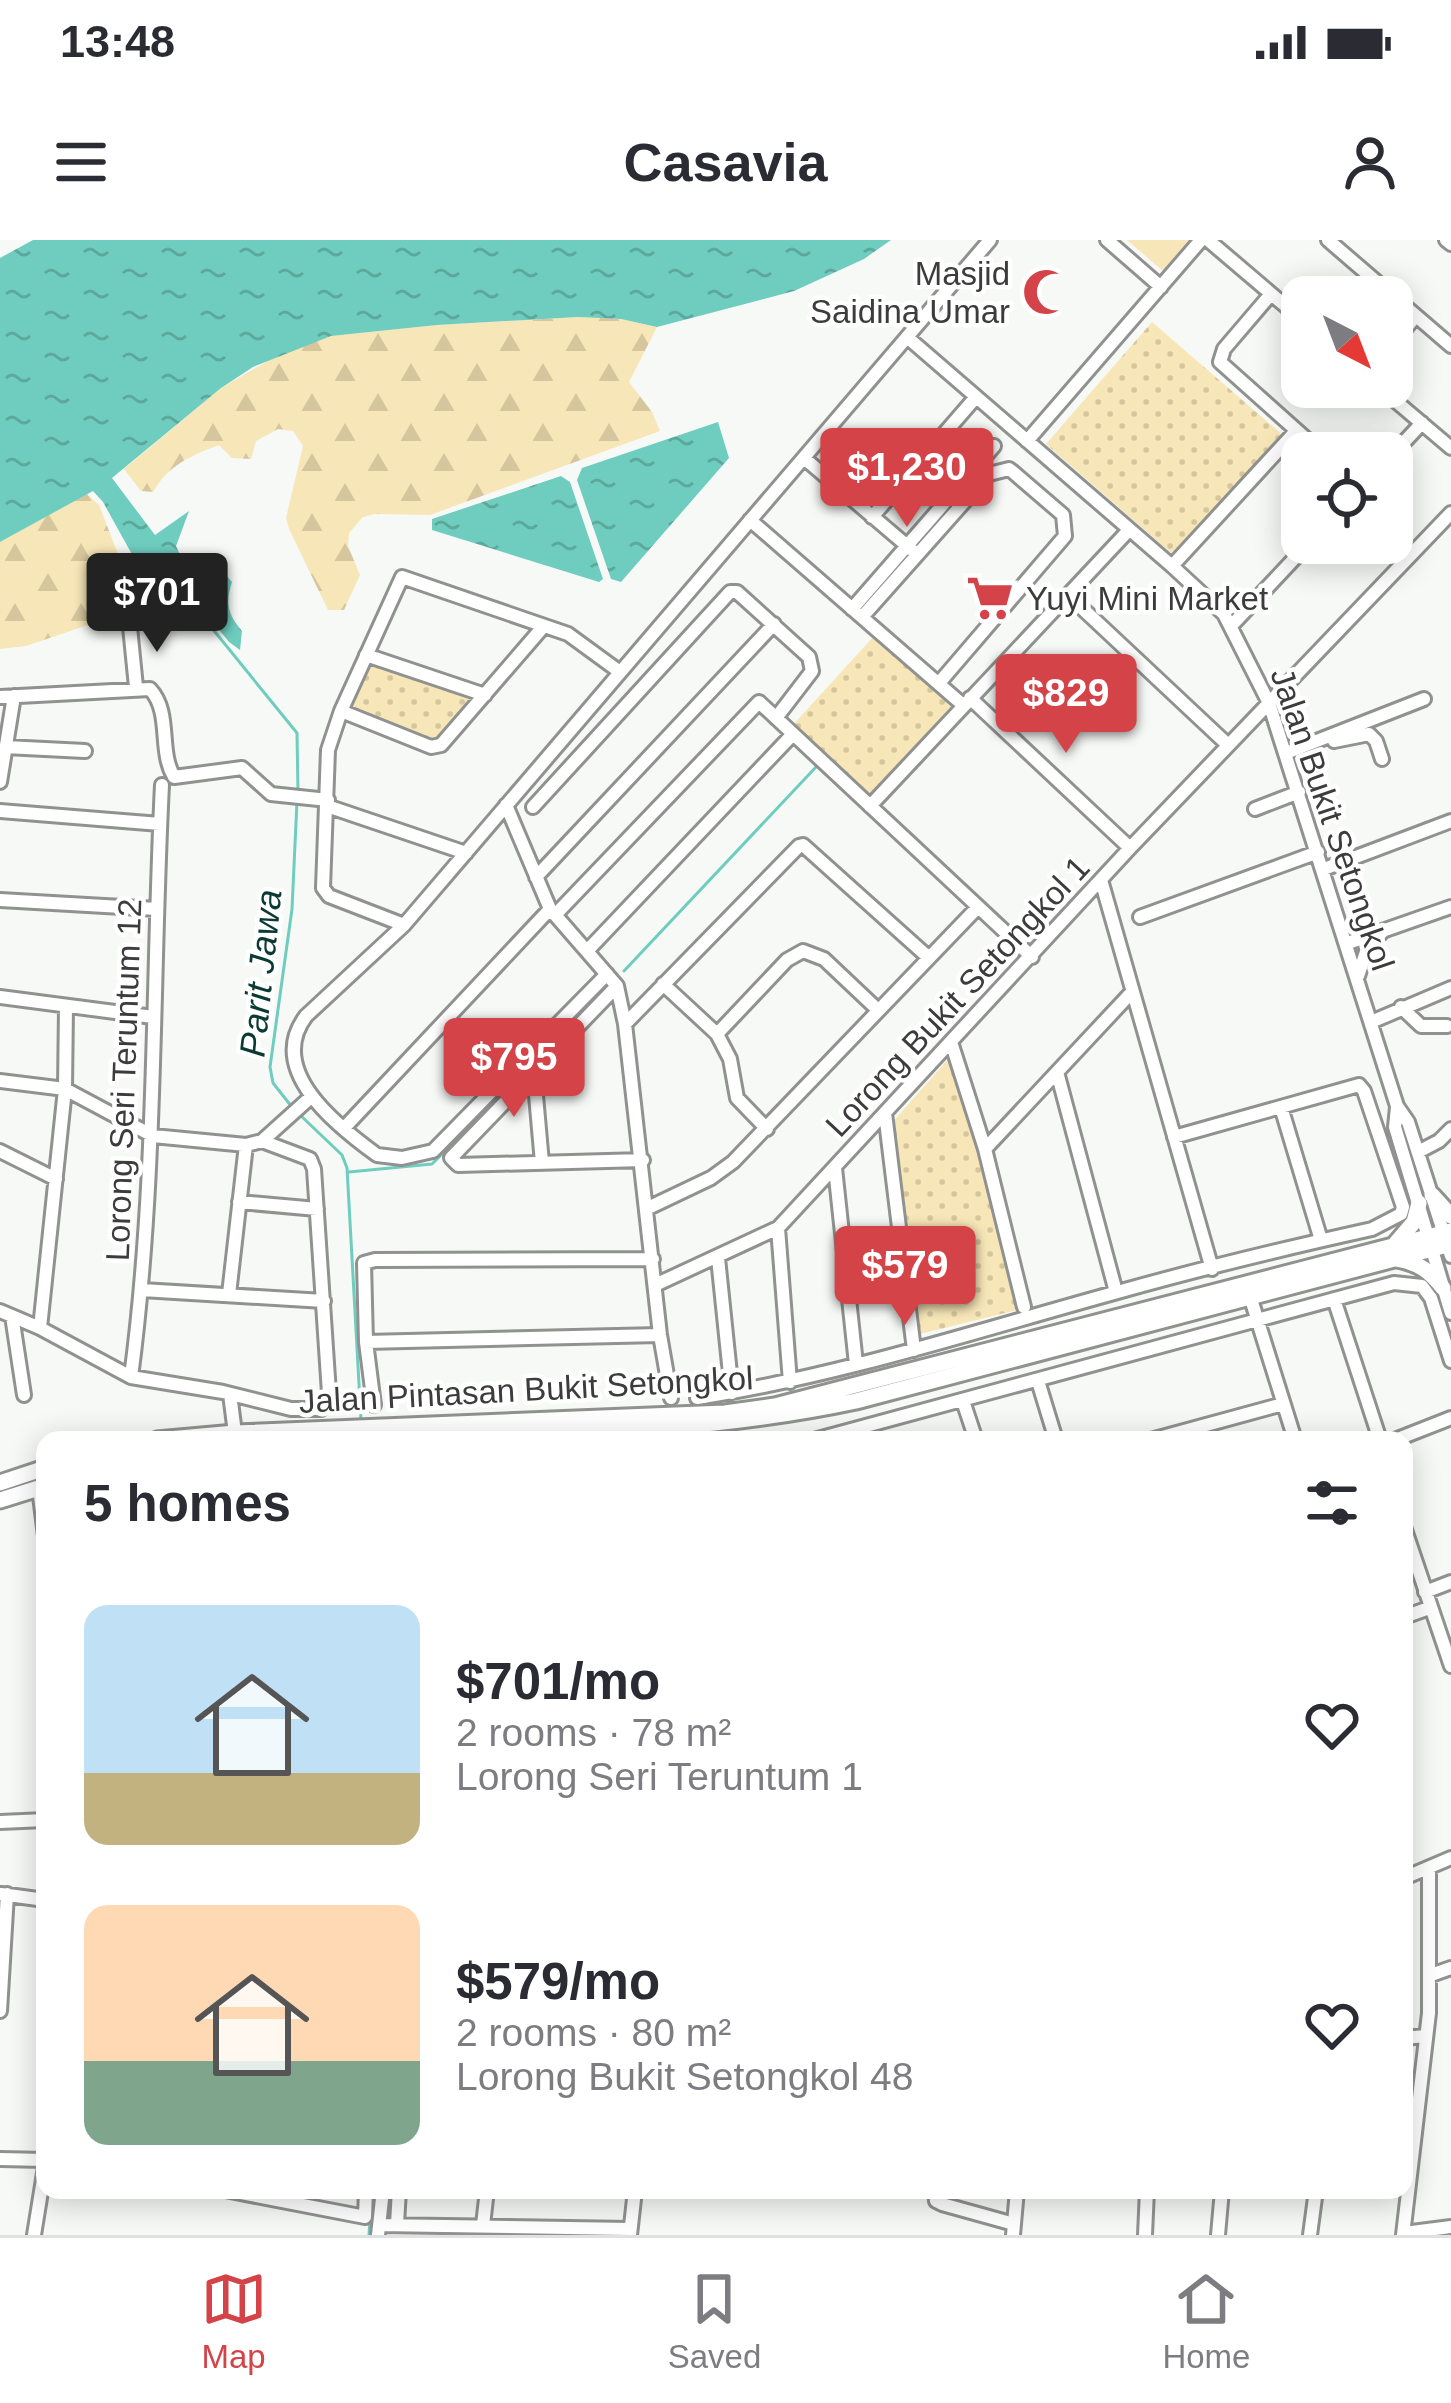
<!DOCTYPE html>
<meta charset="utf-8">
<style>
:root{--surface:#fff;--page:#f2f2f3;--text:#2b2b33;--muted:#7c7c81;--line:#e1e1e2;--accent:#d34348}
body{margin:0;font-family:Helvetica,sans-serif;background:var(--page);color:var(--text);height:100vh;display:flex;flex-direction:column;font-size:45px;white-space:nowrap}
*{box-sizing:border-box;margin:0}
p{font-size:39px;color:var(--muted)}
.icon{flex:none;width:66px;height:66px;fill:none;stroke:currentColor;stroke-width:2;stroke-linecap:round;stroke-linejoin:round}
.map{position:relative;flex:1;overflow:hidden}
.sheet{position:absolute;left:36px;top:1191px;width:1377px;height:768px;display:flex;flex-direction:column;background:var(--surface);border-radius:24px;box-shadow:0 6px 30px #0003}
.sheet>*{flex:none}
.needle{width:78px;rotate:138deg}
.fabs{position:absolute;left:1281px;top:36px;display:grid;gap:24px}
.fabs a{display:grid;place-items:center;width:132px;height:132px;border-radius:24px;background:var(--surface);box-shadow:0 6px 30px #0003;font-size:60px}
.price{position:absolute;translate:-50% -102px;padding:0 27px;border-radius:12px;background:var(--accent);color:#fff;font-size:39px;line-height:78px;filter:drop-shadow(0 3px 6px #0008)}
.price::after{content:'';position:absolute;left:50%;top:72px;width:36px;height:27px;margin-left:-18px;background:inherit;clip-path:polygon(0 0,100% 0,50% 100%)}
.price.active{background:#222;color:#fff}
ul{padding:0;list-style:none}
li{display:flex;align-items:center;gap:36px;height:300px;padding:0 48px}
li span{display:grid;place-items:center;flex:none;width:336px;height:240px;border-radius:24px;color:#555}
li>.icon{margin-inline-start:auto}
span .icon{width:144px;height:144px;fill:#fffc;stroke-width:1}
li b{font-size:51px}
h2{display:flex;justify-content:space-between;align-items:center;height:144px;padding:0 48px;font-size:51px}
.status{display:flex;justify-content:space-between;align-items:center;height:84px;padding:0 60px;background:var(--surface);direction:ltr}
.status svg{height:33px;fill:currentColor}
header{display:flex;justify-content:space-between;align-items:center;height:156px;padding:0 48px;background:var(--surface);font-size:54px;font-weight:800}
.tabs{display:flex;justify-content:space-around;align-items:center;height:168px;border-top:3px solid var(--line);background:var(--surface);font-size:33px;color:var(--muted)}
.tabs a{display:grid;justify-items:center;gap:6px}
.tabs .active{color:var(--accent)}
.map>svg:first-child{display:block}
</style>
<div class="status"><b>13:48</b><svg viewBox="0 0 49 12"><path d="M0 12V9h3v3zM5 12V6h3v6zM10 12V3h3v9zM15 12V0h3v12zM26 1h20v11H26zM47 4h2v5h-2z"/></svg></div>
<header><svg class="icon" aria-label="menu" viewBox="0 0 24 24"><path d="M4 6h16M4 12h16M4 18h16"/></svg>Casavia<svg class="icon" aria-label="person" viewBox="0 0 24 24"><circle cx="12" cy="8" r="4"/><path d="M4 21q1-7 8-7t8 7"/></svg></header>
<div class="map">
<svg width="1451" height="1995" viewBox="0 0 1451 1995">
<defs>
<pattern id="forest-firs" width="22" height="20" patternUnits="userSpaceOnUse" patternTransform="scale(3)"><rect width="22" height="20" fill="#f7e6b7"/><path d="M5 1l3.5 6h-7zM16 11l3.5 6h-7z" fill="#d5c69e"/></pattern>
<pattern id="park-dots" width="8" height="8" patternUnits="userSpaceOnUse" patternTransform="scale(3)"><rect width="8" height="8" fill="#f7e6b7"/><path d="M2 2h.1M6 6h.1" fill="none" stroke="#d5c69e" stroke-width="1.8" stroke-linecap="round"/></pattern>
<pattern id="water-ripples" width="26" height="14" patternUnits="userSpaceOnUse" patternTransform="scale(3)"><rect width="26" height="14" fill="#6ecdbf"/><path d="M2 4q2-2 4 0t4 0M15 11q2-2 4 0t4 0" fill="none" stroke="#5ca89c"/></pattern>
</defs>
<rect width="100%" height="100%" fill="#f7f9f6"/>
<path fill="url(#forest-firs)" d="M 578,77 L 621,79 L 657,87 L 629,142 L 652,172 L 660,191 L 430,275 L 375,274 L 363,277 L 349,293 L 348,306 L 360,335 L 344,370 L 328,370 L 289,289 L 286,278 L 303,206 L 293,191 L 278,189 L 256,201 L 251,219 L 232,218 L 219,205 C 192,215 168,225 153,252 L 141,251 L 124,229 L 221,148 L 287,110 L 331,96 L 437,85 Z
M 87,254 L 99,265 L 118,314 L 116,343 L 88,385 L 26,406 L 0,409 L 0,302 Z"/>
<path fill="url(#park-dots)" d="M 1152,82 L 1285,197 L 1183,311 L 1170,312 L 1046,204 Z
M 875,395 L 957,471 L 871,562 L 791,487 Z
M 369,417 L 483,456 L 442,501 L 347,469 Z
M 952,815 L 1021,1069 L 916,1095 L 889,886 Z"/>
<path fill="#f7e6b7" d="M 1127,0 L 1190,0 L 1163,31 Z"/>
<path fill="url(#water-ripples)" d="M 33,0 L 891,0 L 864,19 L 794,51 L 657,87 L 621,79 L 578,77 L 437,85 L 331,96 L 253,127 L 221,148 L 112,238 L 155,295 L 189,271 L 176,306 L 181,317 L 215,322 L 232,342 C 225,364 228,374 242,391 L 240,410 L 229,402 L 189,352 L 180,358 L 187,368 L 177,381 L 152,369 L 142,348 L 131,350 L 123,365 L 102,372 L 122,342 L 133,338 L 134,318 L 103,262 L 93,251 L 0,302 L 0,18 Z
M 718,182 L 729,218 L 621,342 L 611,339 L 577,240 L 582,228 Z
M 561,236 L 570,242 L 603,339 L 599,342 L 432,290 L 432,279 Z"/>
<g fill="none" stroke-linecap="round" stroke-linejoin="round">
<path stroke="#6ecdbf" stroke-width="3" d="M 185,355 L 297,493 L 298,552
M 624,731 L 816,527
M 292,867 L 273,843 L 270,827 L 292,669 L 297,561
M 299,874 L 342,915 L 347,928 L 361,1180
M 349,932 L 432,924 L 562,795
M 371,1969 L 373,1950
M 369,1995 L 370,1979"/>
<defs>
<path id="minor" d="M 1107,0 L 1161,47
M 1208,0 L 1302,80
M 1328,0 L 1451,106
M 1446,0 L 1451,4
M 1271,54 L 1224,109 L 1220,122 L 1322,213
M 907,97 L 1172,326 L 1224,374 L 1269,463 L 1397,866 L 1408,882 L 1451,1016
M 1392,104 L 1416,76
M 1379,147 L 1451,208
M 1027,201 L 1201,0
M 1392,215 L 1422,183
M 804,218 L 912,310
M 872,277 L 976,157
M 750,280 L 963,465
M 1172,326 L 1296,191
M 1068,355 L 1228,505
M 852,369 L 994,206
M 862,377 L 989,234 L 1009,229 L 1013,232 L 1063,275 L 1065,296 L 939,443
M 1232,385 L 1309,303
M 130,387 L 136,447
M 366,415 L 485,455
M 0,457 L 150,449 C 172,473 158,510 174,537 L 242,528 L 271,554 L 328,560
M 970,458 L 1130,608
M 341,471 L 431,507 L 441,505 L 543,387
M 1334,501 L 1369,494 L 1376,501 L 1382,519
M 5,507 L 85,511
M 1286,513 L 1424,459
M 0,542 L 14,456
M 506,565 L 550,669 L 617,746 L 625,784 L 660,1095 L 671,1158
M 327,566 L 466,613
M 870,566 L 1129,290
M 533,567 L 730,352 L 737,352 L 809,417 L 812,431 L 776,478
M 1255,569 L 1299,552
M 0,571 L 160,584
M 1324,629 L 1451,581
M 536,637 L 774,384
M 1101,640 L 1212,1029
M 0,660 L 157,669
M 555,675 L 759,462 L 1032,717
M 1140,677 L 1318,612
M 404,685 L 329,656 L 323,648 L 328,510 L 341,471 L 402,337 L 568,394 L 620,432
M 1348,703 L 1451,667
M 587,711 L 793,494
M 607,734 L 433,911 L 402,918 L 377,915 C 337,886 265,830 306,776 L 404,685 L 990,0
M 1358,736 L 1367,709 L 1382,692
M 663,744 L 717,794 L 730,819 L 737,858 L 767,889
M 617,746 L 451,918 L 458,925 L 643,920
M 0,757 L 153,777
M 1401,767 L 1421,786 L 1447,786
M 1371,782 L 1451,748
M 625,784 L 799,606 L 803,605 L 928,717
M 717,794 L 787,720 L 803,711 L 824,719 L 878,770
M 951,802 L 985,909 L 1024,1067
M 1057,832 L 1116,1052
M 534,833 L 542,923
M 0,841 L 65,849 L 153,896 L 246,905 L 262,901 L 312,856
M 1281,867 L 1321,1000
M 1397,867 L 1395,887 L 1451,1073
M 885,873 L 914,1110
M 345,887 L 550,669
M 985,909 L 1131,753
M 0,911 L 56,939
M 1418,912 L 1439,901 L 1451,889
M 835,928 L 856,1124
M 239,962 L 317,969
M 648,968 L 711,938 L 733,922 L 978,667
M 778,988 L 790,1142
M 718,1018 L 732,1153
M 655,1045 L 778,988 L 1130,608 L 1451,273
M 142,1050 L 324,1061
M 229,1054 L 246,905
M 1250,1056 L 1295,1200
M 1334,1059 L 1380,1200
M 0,1071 L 40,1088 L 131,1137 L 223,1152 L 291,1169 L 321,1169 L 329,1153 L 314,929 L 310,919 L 262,901
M 12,1076 L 24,1155
M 40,1088 L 65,849 L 66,767
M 366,1102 L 660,1095
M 131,1137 C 157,941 152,743 162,545
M 1038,1141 L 1056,1200
M 230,1154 L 235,1193
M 697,1158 C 839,1136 976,1091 1114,1053 C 1199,1029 1286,1008 1372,989 L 1401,974 L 1403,967 L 1364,851 L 1359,845 L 1174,897
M 963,1161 L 976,1200
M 374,1165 L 366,1102 L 364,1023 L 375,1020 L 653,1019
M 814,1200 L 1394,1043 L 1422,1046 L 1431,1058 L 1451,1121
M 1151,1200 L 1283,1164
M 1395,1200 L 1451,1178
M 39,1248 L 45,1296
M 1404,1287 L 1451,1426
M 1425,1352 L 1451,1342
M 1404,1377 L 1429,1368
M 0,1582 L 45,1580
M 1404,1638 L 1451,1618
M 1,1654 L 45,1660
M 1431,1735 L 1451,1728
M 0,1771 L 7,1654
M 1404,1798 L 1425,1796
M 0,1919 L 45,1920
M 225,1950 L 365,1977 L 366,1950
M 935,1950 L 936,1961 L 942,1964 L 1014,1984
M 397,1984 L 399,1950
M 379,1985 L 630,1989
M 483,1985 L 487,1950
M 1404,1993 L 1451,1987
M 34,1995 L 45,1927
M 378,1995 L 383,1950
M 630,1995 L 635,1950
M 1013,1995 L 1017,1950
M 1145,1995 L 1147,1950
M 1218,1995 L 1222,1950
M 1310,1995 L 1316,1950
M 1403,1995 L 1429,1773 L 1429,1629"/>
<path id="major" d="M 1432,955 L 1451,976
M 1396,1003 L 1414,982 L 1419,963
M 1397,1019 C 1419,1023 1430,1031 1443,1048
M 157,1200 L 235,1193 L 725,1173 L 775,1166 L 1451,991
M 402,1200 C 555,1194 706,1193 856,1161 L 1451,1004
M 0,1243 L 45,1228
M 0,1260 L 45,1246"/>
</defs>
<use href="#minor" stroke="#909290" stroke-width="18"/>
<use href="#major" stroke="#909290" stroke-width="21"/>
<use href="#minor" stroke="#fff" stroke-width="12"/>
<use href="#major" stroke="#fff" stroke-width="15"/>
</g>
<defs>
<symbol id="mosque-bare" viewBox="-9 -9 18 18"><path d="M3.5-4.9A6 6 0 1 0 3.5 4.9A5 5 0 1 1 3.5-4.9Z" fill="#d34348" stroke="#fff" stroke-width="2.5" paint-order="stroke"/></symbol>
<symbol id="supermarket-bare" viewBox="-9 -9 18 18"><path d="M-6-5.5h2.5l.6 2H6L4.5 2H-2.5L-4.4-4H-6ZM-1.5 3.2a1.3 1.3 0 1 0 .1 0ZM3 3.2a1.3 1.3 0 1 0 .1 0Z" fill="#d34348" stroke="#fff" stroke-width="2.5" paint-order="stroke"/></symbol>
</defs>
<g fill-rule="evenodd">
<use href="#mosque-bare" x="1013" y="19" width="66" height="66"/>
<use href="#supermarket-bare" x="957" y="325" width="66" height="66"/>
</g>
<g text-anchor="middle" stroke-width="9" stroke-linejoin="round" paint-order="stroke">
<g font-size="33" fill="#3b3c3b" stroke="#fff" text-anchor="end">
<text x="1010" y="45">Masjid<tspan x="1010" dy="38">Saidina Umar</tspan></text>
<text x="1026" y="370" text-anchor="start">Yuyi Mini Market</text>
</g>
<g font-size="33" fill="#3b3c3b" stroke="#fff">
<text transform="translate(1333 579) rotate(71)" y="12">Jalan Bukit Setongkol</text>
<text transform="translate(957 756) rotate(-47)" y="12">Lorong Bukit Setongkol 1</text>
<text transform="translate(123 840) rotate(-88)" y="12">Lorong Seri Teruntum 12</text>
<text transform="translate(526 1149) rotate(-3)" y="12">Jalan Pintasan Bukit Setongkol</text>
</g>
<g font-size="36" font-style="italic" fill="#0b3933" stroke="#fff">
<text transform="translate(260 733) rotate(-84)" y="13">Parit Jawa</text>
</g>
</g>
</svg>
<div class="fabs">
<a><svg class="needle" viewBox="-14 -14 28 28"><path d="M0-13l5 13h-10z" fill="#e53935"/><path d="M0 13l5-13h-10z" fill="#7c7c81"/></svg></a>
<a><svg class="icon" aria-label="locate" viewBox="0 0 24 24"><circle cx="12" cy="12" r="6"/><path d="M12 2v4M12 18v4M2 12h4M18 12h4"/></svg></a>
</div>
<b class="price" style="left:907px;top:290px">$1,230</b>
<b class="price active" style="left:157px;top:415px">$701</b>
<b class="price" style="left:1066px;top:516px">$829</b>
<b class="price" style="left:514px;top:880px">$795</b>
<b class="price" style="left:905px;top:1088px">$579</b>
<section class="sheet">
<h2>5 homes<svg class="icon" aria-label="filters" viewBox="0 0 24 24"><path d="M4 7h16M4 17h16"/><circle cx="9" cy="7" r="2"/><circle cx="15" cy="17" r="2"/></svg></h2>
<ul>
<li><span style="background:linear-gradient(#bfe0f5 70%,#c2b280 0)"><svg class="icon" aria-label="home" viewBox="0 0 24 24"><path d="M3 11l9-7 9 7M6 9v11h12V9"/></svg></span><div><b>$701/mo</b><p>2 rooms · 78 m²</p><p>Lorong Seri Teruntum 1</p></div><svg class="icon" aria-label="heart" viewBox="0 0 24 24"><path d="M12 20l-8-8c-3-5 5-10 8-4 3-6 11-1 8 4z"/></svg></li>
<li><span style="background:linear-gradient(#ffd9b3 65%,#7fa58c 0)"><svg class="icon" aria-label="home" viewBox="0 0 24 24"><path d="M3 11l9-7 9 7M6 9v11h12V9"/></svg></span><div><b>$579/mo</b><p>2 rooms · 80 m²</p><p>Lorong Bukit Setongkol 48</p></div><svg class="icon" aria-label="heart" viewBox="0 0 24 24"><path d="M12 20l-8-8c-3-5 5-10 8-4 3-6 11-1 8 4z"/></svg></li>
</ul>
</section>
</div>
<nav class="tabs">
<a class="active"><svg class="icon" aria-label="map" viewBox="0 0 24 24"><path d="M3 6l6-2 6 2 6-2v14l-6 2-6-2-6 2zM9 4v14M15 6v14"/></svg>Map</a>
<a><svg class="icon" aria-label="saved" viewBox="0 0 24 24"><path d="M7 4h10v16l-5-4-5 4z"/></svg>Saved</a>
<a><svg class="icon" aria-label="home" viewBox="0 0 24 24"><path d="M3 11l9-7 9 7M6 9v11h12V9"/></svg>Home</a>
</nav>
